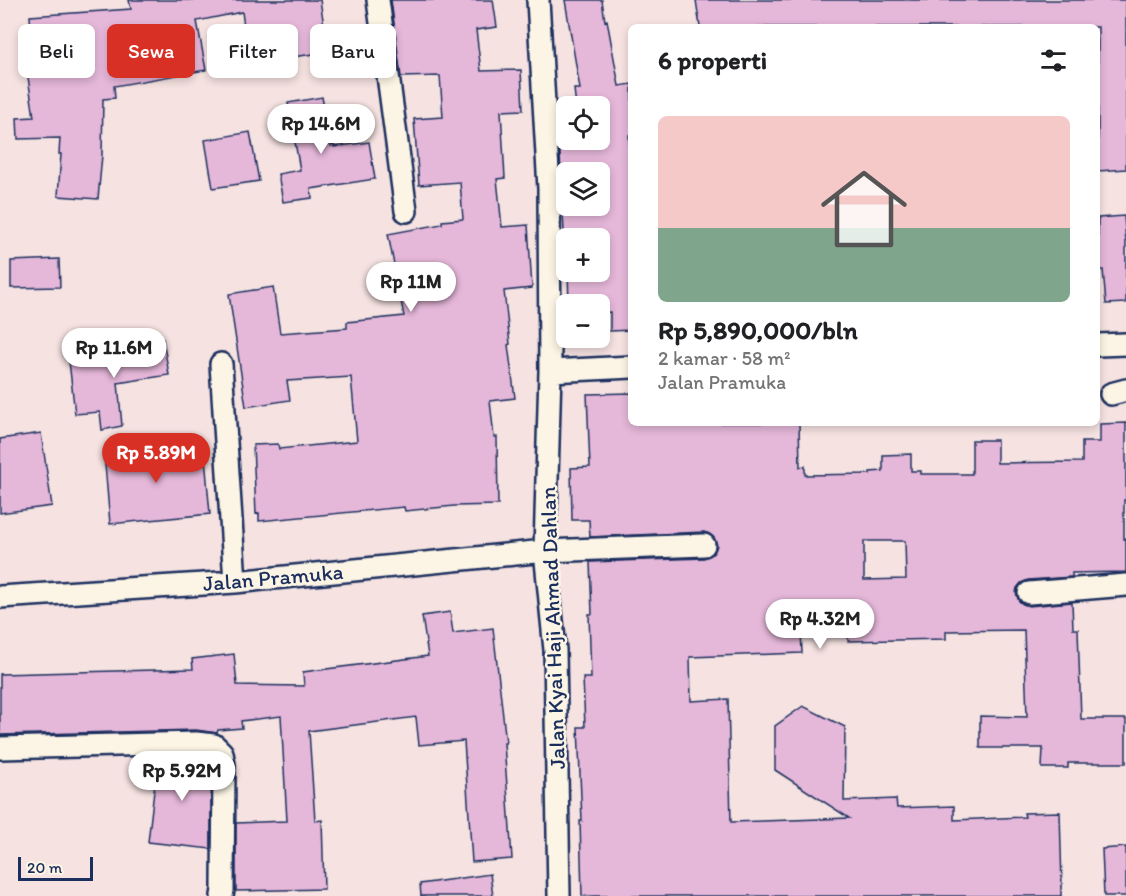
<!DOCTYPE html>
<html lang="id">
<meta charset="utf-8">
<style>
:root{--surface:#fff;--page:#f6f6f6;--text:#202124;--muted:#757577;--accent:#d93025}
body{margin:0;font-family:Itim,sans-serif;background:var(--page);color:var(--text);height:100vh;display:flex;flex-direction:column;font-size:22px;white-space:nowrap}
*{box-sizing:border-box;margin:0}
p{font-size:20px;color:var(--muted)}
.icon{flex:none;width:33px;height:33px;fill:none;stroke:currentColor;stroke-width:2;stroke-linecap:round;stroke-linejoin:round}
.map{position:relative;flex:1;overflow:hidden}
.panel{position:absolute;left:628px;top:24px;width:472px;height:402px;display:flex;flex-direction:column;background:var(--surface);border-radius:9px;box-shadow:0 3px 9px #0003}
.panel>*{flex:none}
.banner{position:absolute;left:18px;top:24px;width:520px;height:54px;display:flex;gap:12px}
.buttons{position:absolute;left:556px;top:96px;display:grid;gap:12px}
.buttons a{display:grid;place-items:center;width:54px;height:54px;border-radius:9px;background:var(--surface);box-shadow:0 3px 9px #0003;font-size:30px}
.scale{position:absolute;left:18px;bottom:15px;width:75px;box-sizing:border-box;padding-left:6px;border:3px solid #1b2f5e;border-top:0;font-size:16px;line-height:21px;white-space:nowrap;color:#1b2f5e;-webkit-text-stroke:4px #fcf5e5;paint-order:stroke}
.price{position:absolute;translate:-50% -51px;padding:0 14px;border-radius:21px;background:#fff;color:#222;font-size:20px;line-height:39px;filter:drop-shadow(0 2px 3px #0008)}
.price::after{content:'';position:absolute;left:50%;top:36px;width:18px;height:14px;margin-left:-9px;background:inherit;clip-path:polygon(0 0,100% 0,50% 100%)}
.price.active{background:var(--accent);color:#fff}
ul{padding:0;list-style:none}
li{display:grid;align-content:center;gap:12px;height:318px;padding:0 30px}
li span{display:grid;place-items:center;height:186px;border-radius:9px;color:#555}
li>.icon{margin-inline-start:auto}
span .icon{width:108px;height:108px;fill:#fffc;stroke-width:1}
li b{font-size:26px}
h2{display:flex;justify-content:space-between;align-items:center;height:72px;padding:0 30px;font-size:26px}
.pill{padding:0 21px;border-radius:9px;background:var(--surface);box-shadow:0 3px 9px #0003;font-size:21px;line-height:54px}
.pill.active{background:var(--accent);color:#fff}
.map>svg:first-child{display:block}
</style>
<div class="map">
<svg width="1126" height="896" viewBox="0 0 1126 896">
<rect width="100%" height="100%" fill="#f5e2e1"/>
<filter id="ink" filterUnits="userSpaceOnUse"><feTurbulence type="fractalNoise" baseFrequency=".0167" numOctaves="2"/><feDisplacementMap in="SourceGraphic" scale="12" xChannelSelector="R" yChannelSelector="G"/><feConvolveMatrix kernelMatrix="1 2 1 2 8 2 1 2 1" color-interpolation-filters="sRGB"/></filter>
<g filter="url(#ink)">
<path fill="#e5b7d9" stroke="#1b2f5e" stroke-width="1.5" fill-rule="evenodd" d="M 129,0 L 320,0 L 328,52 L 249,63 L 242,12 L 197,21 L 206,70 L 114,86 L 115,98 L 103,99 L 102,155 L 98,199 L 58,196 L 61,154 L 59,154 L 60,138 L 18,139 L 17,118 L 34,117 L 26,64 L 33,64 L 30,16 L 131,9 Z
M 391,0 L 493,0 L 497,27 L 476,30 L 481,71 L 521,70 L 523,110 L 501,111 L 505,178 L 497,179 L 502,227 L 528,225 L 532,288 L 504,291 L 510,344 L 508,345 L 515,398 L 490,401 L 494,437 L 497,437 L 498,505 L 454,506 L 405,511 L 404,507 L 259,521 L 259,513 L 256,514 L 253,445 L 278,444 L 279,449 L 357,441 L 351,377 L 287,381 L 290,400 L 246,407 L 229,294 L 273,287 L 280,333 L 347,328 L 347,322 L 404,316 L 388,234 L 442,224 L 442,221 L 463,219 L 460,182 L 419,185 L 414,119 L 443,117 L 440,76 L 401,77 Z
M 565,0 L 602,0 L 605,21 L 607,20 L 619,86 L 632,84 L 632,135 L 629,135 L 632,204 L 632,330 L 610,331 L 610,312 L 600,313 L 600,304 L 569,304 L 568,272 L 600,272 L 600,238 L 567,238 L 567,242 L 567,232 L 564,232 L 559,134 L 567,133 L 567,140 L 600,140 L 600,106 L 576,106 L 574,89 L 580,89 ZM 567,172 L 600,172 L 600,206 L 567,206 Z
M 696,0 L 1126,0 L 1126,169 L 1098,171 L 1098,27 L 700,27 Z
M 322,97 L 331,146 L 334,145 L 334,147 L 369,142 L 375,179 L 311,189 L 312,198 L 283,202 L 278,174 L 300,170 L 288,103 Z
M 250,132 L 259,181 L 213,188 L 205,140 Z
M 1124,216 L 1126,243 L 1126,303 L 1106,304 L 1103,270 L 1098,270 L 1098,218 Z
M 59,259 L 60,287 L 11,288 L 11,261 Z
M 163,339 L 169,375 L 118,383 L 122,426 L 102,430 L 100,412 L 75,414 L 69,361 L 124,355 L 122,345 Z
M 632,393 L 632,423 L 799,423 L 800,467 L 805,466 L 805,475 L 870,474 L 870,472 L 883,471 L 883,455 L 911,454 L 911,471 L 921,471 L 921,474 L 972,474 L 972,440 L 997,440 L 997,463 L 1082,462 L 1082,442 L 1100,442 L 1100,424 L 1126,423 L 1126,500 L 1124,500 L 1124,539 L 1126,539 L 1126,572 L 1072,573 L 1072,577 L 1028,580 L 1021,583 L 1017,588 L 1016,593 L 1019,601 L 1023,604 L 1029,606 L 1072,602 L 1073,629 L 1078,629 L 1081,719 L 1126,719 L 1126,763 L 1068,763 L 1068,768 L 1042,768 L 1043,748 L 980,748 L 980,716 L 1027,717 L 1024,630 L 946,631 L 946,639 L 848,641 L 848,628 L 801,629 L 802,653 L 690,657 L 691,701 L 728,699 L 731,822 L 849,818 L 775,770 L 775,726 L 803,706 L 845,727 L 844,801 L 896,799 L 897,808 L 954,806 L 954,820 L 1025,817 L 1024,813 L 1060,812 L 1062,886 L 1061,886 L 1061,896 L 582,896 L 580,821 L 582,821 L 578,727 L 585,727 L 583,678 L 591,678 L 589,614 L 592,614 L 590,562 L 704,558 L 711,555 L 715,550 L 717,545 L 714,538 L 709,534 L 704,532 L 590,537 L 589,520 L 572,520 L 571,468 L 590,467 L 587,394 ZM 864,541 L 905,541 L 906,579 L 864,580 Z
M 41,433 L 52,506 L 0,513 L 0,439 Z
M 204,447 L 210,514 L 110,524 L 104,452 Z
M 450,612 L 453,633 L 493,628 L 506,743 L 504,743 L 512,859 L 472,862 L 464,741 L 419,745 L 416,717 L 309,731 L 315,821 L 322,820 L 324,889 L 236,891 L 236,823 L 287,821 L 281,716 L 241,721 L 242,728 L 218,730 L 217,733 L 196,730 L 0,735 L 0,674 L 193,669 L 192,659 L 234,654 L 237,685 L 304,686 L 303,672 L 428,656 L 422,616 Z
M 195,756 L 208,757 L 210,759 L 211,766 L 211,849 L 148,842 L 158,757 Z
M 1126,847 L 1126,896 L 1104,896 L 1102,849 Z
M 490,874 L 493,896 L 421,896 L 420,884 Z"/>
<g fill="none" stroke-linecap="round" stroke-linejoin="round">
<defs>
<path id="minor" d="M 378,0 L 406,211
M 538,0 L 549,189 L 550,371 L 545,551 L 555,650 L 559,896
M 1098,345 L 1126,344
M 221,364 L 235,582
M 550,371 L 632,367
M 1111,394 L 1126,390
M 1029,593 L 1126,585
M 0,597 L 235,582 L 545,551 L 704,545
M 0,748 L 196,743 L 214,745 L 222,753 L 224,765 L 223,890 L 222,896"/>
</defs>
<use href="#minor" stroke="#1b2f5e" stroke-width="26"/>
<use href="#minor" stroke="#fcf5e5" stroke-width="21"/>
</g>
</g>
<g text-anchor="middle" stroke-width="5" stroke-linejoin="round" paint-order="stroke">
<g font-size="22" fill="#1b2f5e" stroke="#fcf5e5">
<text transform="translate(273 577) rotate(-5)" y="8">Jalan Pramuka</text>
<text transform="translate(552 628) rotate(-92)" y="8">Jalan Kyai Haji Ahmad Dahlan</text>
</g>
</g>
</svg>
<div class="buttons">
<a><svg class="icon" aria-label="locate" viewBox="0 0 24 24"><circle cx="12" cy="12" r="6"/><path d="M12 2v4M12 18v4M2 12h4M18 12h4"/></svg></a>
<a><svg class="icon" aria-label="layers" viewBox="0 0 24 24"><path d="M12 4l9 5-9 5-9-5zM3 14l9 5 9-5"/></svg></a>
<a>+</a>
<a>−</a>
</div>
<div class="scale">20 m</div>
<b class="price" style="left:321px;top:155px">Rp 14.6M</b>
<b class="price" style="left:411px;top:313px">Rp 11M</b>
<b class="price" style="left:114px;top:379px">Rp 11.6M</b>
<b class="price active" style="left:156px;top:484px">Rp 5.89M</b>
<b class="price" style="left:820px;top:650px">Rp 4.32M</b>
<b class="price" style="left:182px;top:802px">Rp 5.92M</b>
<div class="banner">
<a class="pill">Beli</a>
<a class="pill active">Sewa</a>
<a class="pill">Filter</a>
<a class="pill">Baru</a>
</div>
<section class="panel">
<h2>6 properti<svg class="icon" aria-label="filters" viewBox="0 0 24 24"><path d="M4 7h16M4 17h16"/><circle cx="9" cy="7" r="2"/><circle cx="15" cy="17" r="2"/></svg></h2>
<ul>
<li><span style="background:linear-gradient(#f6c9c9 60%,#7fa58c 0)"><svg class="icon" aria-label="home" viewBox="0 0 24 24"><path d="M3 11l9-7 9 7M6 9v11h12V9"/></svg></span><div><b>Rp 5,890,000/bln</b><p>2 kamar · 58 m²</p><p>Jalan Pramuka</p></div></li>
</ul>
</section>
</div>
